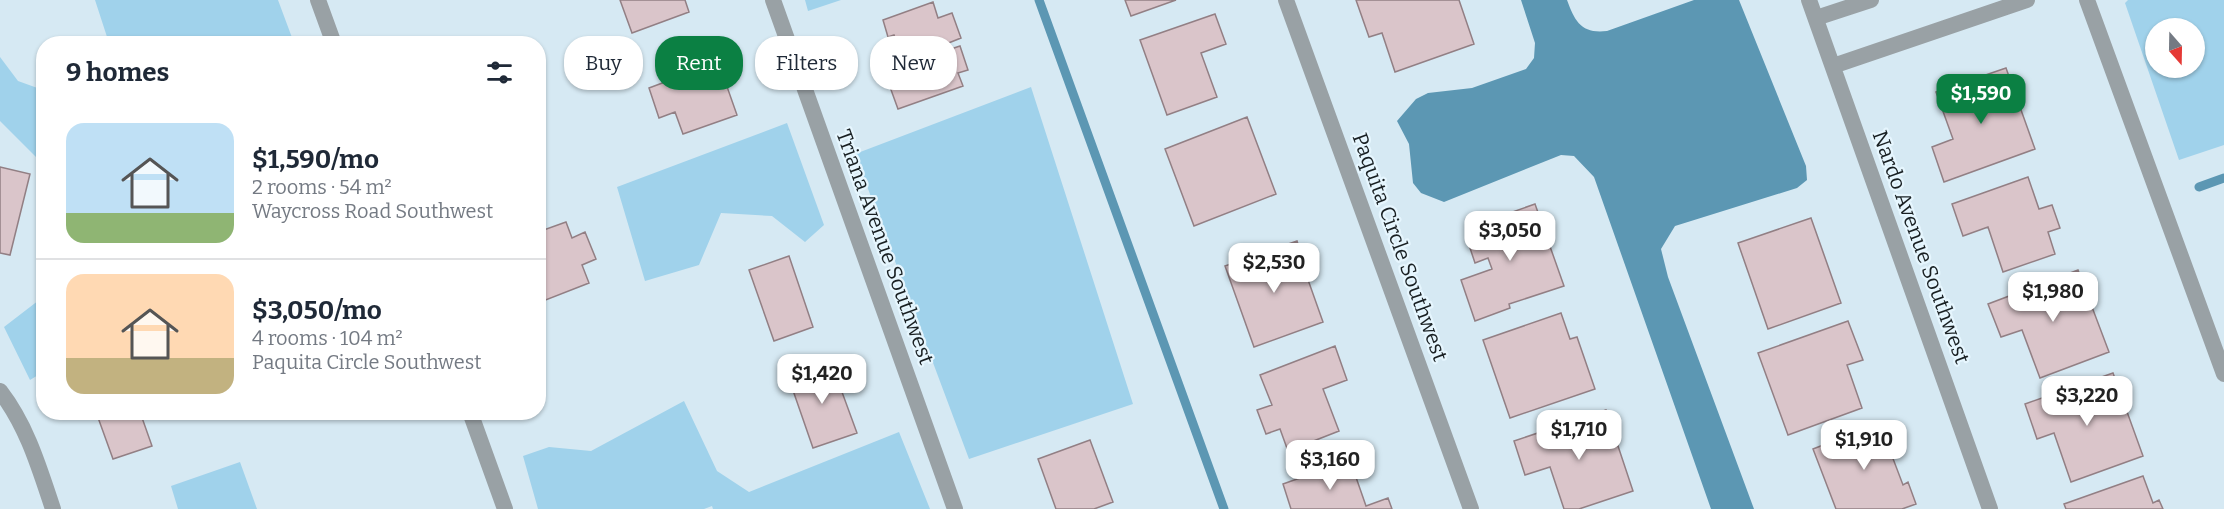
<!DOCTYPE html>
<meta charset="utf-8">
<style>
:root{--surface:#fff;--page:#f6f6f7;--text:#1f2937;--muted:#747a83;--line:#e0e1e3;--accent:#0b8043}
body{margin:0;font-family:Bitter,serif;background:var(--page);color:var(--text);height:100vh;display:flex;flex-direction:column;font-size:22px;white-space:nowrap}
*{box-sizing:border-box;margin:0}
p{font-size:20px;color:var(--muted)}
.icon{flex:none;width:33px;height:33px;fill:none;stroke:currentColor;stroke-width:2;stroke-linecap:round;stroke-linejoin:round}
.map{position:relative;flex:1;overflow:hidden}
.panel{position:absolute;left:36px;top:36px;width:510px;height:384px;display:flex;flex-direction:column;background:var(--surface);border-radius:24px;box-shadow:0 2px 4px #0004}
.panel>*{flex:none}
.top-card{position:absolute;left:564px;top:36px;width:570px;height:54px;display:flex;gap:12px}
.needle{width:39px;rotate:160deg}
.buttons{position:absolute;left:2145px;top:18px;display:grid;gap:12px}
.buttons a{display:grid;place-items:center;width:60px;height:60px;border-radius:50%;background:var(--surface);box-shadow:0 2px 4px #0004;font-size:30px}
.price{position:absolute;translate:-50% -51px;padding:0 14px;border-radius:12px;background:#fff;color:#222;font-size:20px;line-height:39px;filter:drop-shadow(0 2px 3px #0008)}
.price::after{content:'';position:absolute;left:50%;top:36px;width:18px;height:14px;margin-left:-9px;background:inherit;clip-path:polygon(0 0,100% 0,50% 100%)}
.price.active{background:var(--accent);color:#fff}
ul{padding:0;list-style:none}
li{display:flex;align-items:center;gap:18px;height:150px;padding:0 30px}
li+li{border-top:2px solid var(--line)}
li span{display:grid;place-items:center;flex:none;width:168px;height:120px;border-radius:18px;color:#555}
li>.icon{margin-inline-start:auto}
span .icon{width:72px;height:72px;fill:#fffc;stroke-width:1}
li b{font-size:26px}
h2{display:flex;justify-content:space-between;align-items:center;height:72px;padding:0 30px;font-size:26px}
.tag{padding:0 21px;border-radius:24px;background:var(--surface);box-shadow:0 2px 4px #0004;font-size:21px;line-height:54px}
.tag.active{background:var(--accent);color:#fff}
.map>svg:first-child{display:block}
</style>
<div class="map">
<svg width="2224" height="509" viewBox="0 0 2224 509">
<rect width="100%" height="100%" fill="#d6e9f3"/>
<path fill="#a0d2eb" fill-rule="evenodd" d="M 95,0 L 278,0 L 294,43 L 109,43 Z
M 805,0 L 841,0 L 808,11 Z
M 2128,0 L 2224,0 L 2224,145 L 2179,160 L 2125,3 ZM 2156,28 L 2194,28 L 2194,68 L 2156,68 Z
M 0,57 L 18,81 L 43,90 L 43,168 L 42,163 L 0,121 Z
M 1031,87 L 1133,404 L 969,459 L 855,154 Z
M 787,123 L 824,225 L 805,242 L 772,216 L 721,213 L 699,265 L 645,281 L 617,187 Z
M 43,297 L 43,372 L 30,380 L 4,327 Z
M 684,401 L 717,471 L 749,492 L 899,432 L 930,509 L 713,509 L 712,506 L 704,509 L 538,509 L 523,456 L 549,447 L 591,451 Z
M 240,462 L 257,509 L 178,509 L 171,486 Z"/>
<path fill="#5c97b3" d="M 1521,0 L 1567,0 C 1575,22 1582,34 1607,31 L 1694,0 L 1739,0 L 1806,166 L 1807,180 L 1797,188 L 1675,226 L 1661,249 L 1668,277 L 1754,509 L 1711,509 L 1594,177 L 1574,156 L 1561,155 L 1444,202 L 1421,193 L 1413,183 L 1409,144 L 1397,121 L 1416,99 L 1428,93 L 1472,88 L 1526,69 L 1534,58 L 1535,43 Z"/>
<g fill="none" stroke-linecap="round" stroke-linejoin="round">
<path stroke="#5c97b3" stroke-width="9" d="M 1039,0 L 1224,509
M 2199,187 L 2224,178"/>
</g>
<path fill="#dac5ca" stroke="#927f84" stroke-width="1.5" d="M 620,0 L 685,0 L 689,12 L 632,33 Z
M 1125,0 L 1176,0 L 1131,16 Z
M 1356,0 L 1459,0 L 1474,44 L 1395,72 L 1382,33 L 1369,37 Z
M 933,2 L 938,18 L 952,13 L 961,38 L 946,44 L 948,50 L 960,46 L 968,70 L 958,73 L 963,86 L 898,109 L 886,76 L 906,69 L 894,35 L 888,37 L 883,20 Z
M 1215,14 L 1226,44 L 1201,53 L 1217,97 L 1167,115 L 1140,40 Z
M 706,43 L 712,60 L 717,58 L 721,70 L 717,72 L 721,83 L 725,81 L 737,115 L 683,134 L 675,112 L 659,118 L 649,88 L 665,82 L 657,60 Z
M 2006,68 L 2035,149 L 1944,182 L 1932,147 L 1953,139 L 1936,92 Z
M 1247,117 L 1276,194 L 1194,226 L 1165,149 Z
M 0,167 L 30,174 L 10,255 L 0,253 Z
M 2028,177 L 2039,209 L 2052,205 L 2060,228 L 2048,232 L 2055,254 L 2003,272 L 1988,227 L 1963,236 L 1952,204 Z
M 1535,204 L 1564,286 L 1509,304 L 1510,308 L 1475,321 L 1461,280 L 1492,269 L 1488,258 L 1475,263 L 1469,245 L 1472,244 L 1467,228 Z
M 1811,218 L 1841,303 L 1768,329 L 1738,243 Z
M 566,222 L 572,238 L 585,232 L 596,259 L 582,265 L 589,283 L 538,303 L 538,232 Z
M 1297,241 L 1303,260 L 1301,260 L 1323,322 L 1254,347 L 1225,266 Z
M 789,256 L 813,327 L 774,341 L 749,270 Z
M 2078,270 L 2109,352 L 2040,378 L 2022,330 L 2001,337 L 1988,304 Z
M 1561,313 L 1570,339 L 1577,337 L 1595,389 L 1510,418 L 1483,340 Z
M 1848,321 L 1863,360 L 1847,365 L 1862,408 L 1788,435 L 1758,353 Z
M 1335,346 L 1347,380 L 1323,389 L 1339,431 L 1288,451 L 1280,429 L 1266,434 L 1257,410 L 1272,405 L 1260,375 Z
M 831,362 L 857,433 L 813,448 L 788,376 Z
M 2113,373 L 2143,456 L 2071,482 L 2054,433 L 2037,439 L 2025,404 Z
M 1606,410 L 1633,491 L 1579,509 L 1564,509 L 1550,467 L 1525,475 L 1514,441 Z
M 96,412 L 140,412 L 152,446 L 113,459 Z
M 1885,421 L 1897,454 L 1892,456 L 1903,485 L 1908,482 L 1916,504 L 1902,509 L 1836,509 L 1813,449 Z
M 1090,440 L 1113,502 L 1094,509 L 1056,509 L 1038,459 Z
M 1350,460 L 1366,506 L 1388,498 L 1392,509 L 1291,509 L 1283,484 Z
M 2143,476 L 2153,503 L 2159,500 L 2163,509 L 2066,509 L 2064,504 Z"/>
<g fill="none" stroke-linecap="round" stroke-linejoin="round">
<path stroke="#99a1a5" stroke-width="16" d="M 318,0 L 334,44
M 773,0 L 955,509
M 1286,0 L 1471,509
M 1809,0 L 1990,509
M 1816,18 L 1871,0
M 1833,66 L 2027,0
M 0,391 C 27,426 39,467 53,509
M 470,412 L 505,509"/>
<path stroke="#99a1a5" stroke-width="16" d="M 2087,0 L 2224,374"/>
</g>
<g text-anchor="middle" stroke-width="4.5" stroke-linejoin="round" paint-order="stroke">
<g font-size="21" fill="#181f22" stroke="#e6f6fe">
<text transform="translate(885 247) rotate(70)" y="7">Triana Avenue Southwest</text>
<text transform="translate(1400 247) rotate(70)" y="7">Paquita Circle Southwest</text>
<text transform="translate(1921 247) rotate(70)" y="7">Nardo Avenue Southwest</text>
</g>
</g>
</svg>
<div class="buttons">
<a><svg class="needle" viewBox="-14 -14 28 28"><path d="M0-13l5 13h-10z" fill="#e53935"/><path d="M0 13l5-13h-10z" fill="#747a83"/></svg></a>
</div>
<b class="price active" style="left:1981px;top:125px">$1,590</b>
<b class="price" style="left:1510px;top:262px">$3,050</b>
<b class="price" style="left:1274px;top:294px">$2,530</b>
<b class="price" style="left:2053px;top:323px">$1,980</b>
<b class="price" style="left:822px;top:405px">$1,420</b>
<b class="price" style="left:2087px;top:427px">$3,220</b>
<b class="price" style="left:1579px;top:461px">$1,710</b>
<b class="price" style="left:1864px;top:471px">$1,910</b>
<b class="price" style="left:1330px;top:491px">$3,160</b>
<div class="top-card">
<a class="tag">Buy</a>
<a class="tag active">Rent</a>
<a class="tag">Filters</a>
<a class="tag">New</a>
</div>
<section class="panel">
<h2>9 homes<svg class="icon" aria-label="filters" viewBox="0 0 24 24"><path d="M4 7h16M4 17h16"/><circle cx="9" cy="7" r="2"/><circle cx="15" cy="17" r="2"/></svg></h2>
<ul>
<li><span style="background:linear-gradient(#bfe0f5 75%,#8fb573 0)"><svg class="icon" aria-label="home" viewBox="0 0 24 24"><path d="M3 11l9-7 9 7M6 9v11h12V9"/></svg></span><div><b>$1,590/mo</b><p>2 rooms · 54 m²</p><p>Waycross Road Southwest</p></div></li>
<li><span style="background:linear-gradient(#ffd9b3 70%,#c2b280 0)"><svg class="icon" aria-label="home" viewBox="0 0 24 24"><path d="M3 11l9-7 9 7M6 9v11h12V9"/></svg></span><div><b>$3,050/mo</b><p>4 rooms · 104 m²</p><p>Paquita Circle Southwest</p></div></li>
</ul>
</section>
</div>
